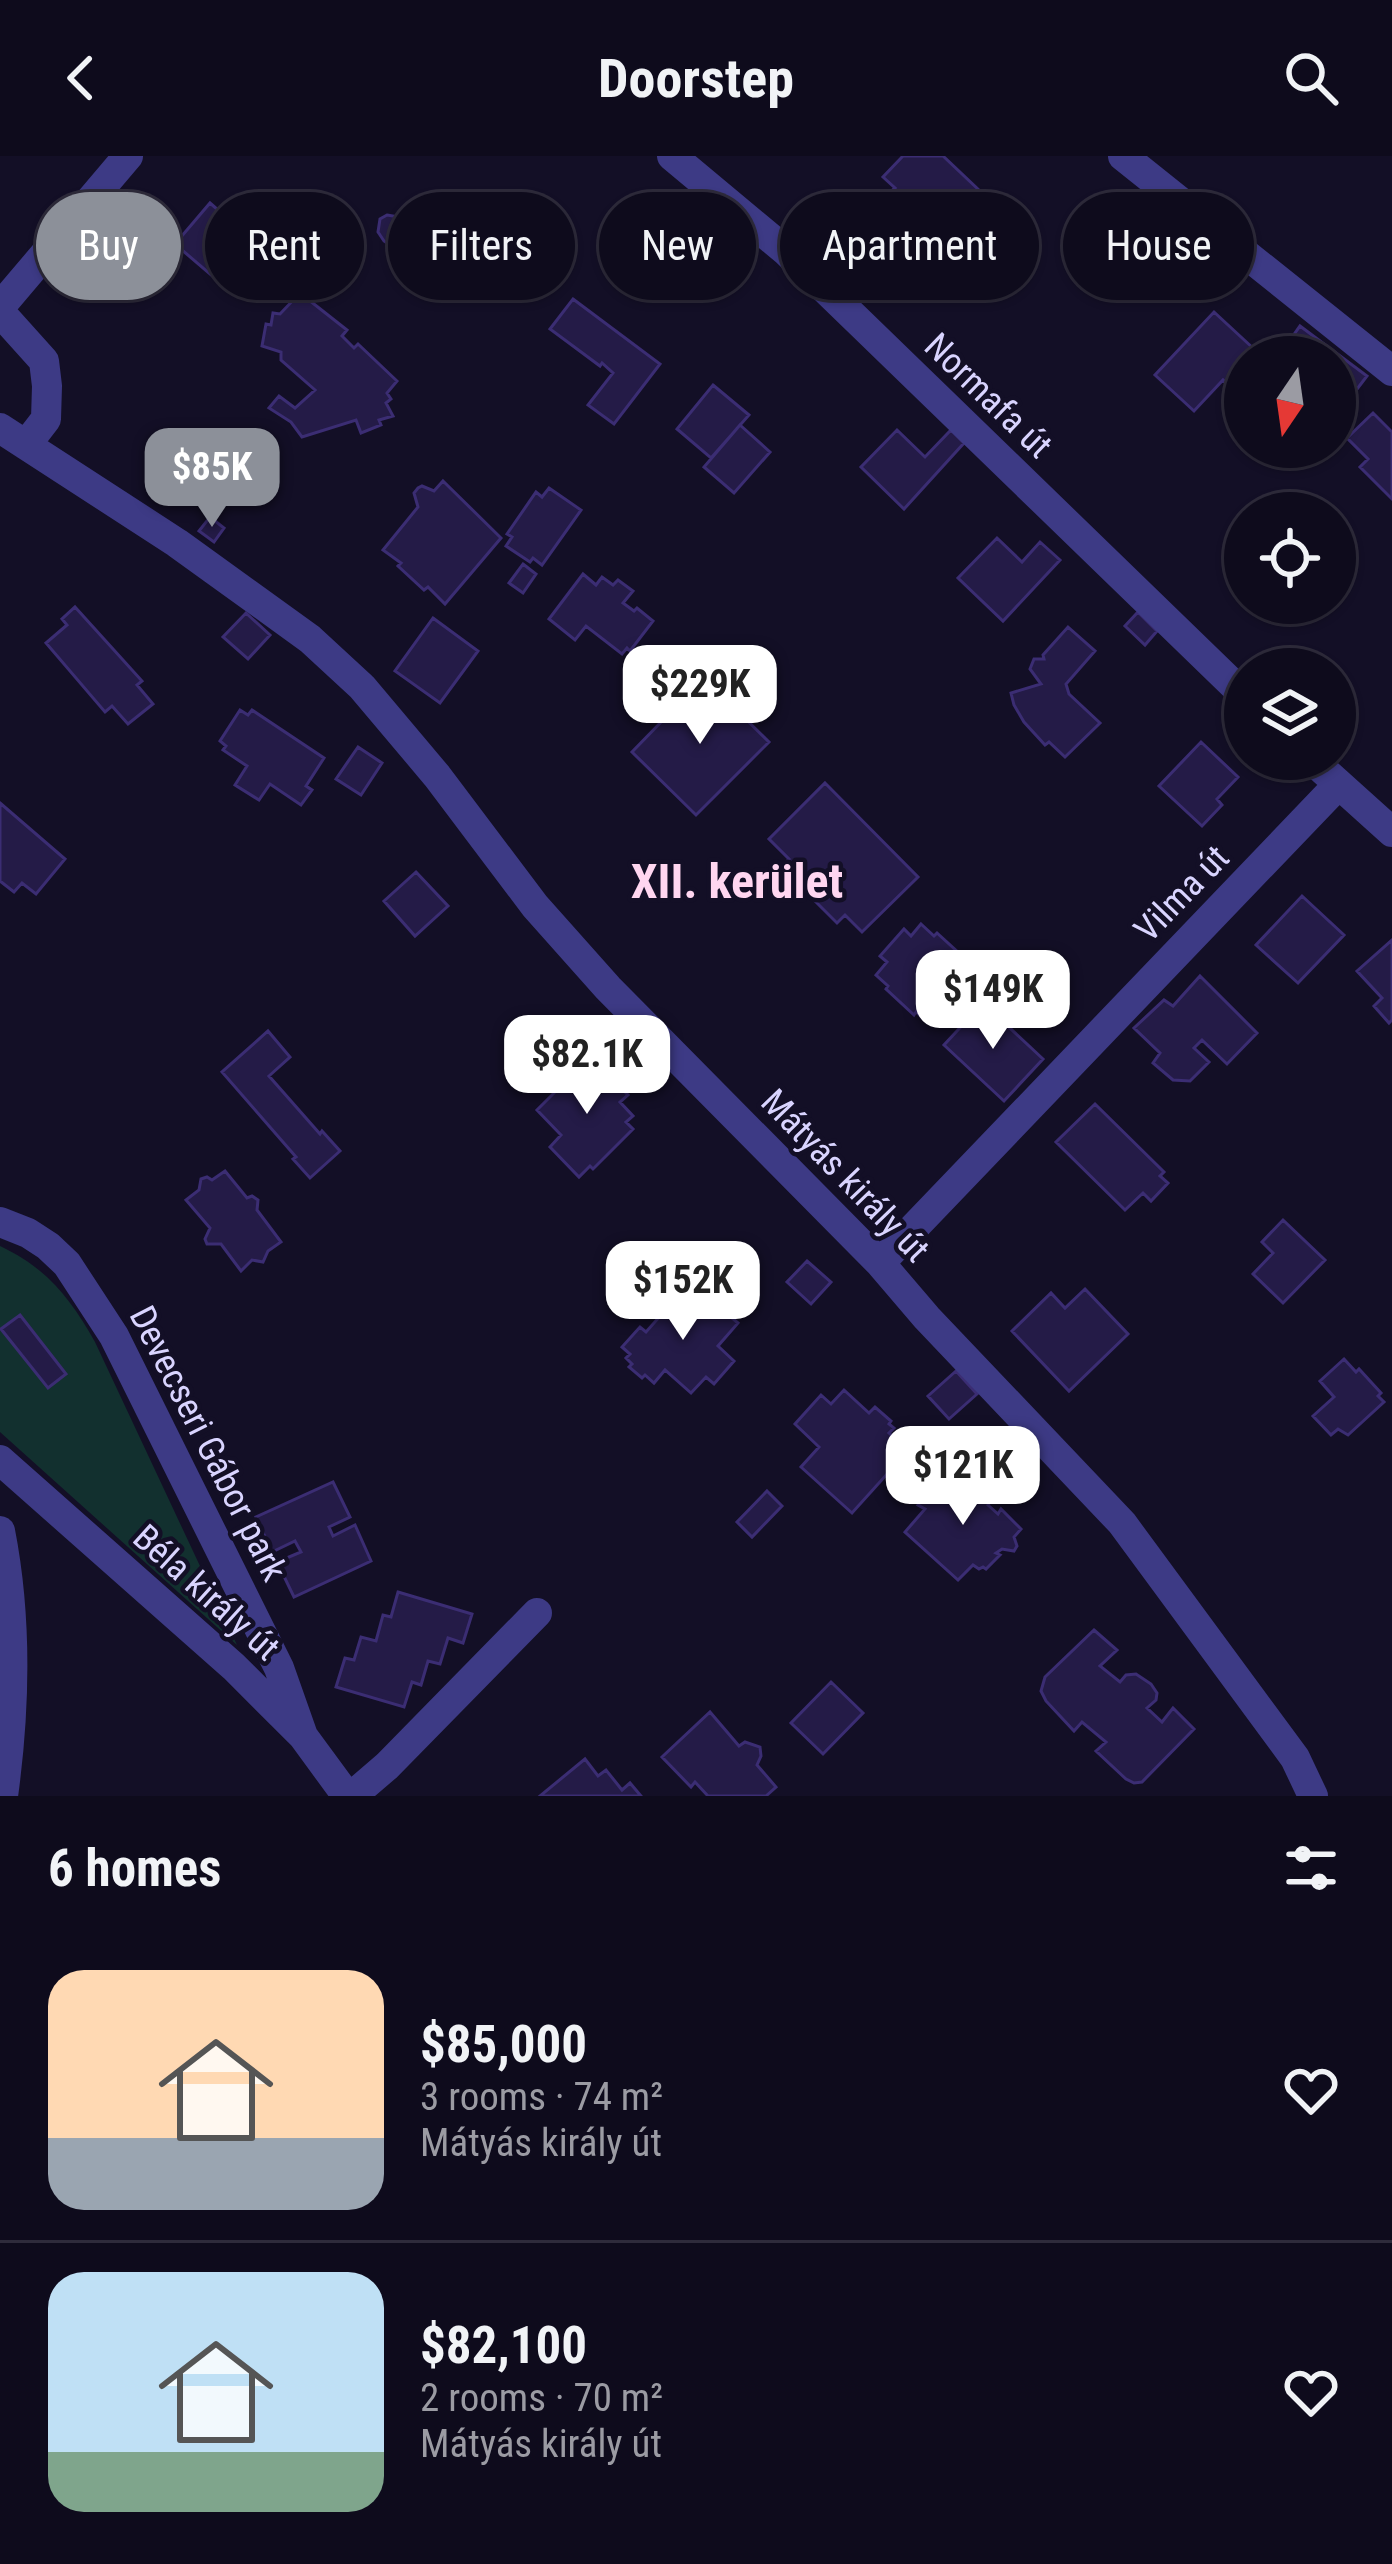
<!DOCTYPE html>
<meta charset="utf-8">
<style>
:root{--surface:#0e0b1c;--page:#171425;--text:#f1f3f6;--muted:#9b9ba3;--line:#2e2b3b;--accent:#8c9099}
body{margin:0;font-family:"Roboto Condensed",sans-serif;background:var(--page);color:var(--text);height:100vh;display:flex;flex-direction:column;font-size:45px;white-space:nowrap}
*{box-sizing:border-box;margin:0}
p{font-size:39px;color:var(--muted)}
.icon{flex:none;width:66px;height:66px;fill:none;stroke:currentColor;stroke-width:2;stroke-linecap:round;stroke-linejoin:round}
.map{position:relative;height:1640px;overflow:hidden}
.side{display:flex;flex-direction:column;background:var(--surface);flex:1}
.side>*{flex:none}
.guide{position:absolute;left:36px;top:36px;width:1320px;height:108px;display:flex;gap:24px}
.needle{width:78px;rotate:193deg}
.controls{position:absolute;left:1224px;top:180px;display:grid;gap:24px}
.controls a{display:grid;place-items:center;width:132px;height:132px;border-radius:50%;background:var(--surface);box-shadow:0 3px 9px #0004,0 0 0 3px var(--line);font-size:60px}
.price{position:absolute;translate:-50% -102px;padding:0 27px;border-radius:24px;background:#fff;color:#222;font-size:39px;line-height:78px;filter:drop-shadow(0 3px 6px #0008)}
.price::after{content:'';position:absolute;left:50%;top:72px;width:36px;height:27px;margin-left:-18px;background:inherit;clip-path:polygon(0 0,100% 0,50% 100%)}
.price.active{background:var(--accent);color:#fff}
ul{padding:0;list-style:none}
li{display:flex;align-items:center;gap:36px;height:300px;padding:0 48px}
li+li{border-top:3px solid var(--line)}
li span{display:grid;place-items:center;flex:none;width:336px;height:240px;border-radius:36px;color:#555}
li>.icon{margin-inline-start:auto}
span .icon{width:144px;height:144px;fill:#fffc;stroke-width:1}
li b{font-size:51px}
h2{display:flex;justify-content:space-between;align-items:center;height:144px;padding:0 48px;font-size:51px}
.chip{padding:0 42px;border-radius:54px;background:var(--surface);box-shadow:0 3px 9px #0004,0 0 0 3px var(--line);font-size:42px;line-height:108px}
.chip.active{background:var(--accent);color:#fff}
header{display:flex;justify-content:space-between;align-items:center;height:156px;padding:0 48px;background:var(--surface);font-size:54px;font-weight:700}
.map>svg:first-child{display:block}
</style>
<header><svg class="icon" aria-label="back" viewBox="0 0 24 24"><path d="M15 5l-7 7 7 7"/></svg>Doorstep<svg class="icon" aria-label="search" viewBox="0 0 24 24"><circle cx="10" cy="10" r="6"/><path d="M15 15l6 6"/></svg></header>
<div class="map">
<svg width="1392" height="1640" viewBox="0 0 1392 1640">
<rect width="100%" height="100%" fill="#130f26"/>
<path fill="#12302f" d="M 0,1090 C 47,1112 70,1142 95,1186 L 237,1489 L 0,1276 Z"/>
<path fill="#241b47" stroke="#3b2d73" stroke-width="3" d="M 903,0 L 943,0 L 981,36 L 974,43 L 984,53 L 951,87 L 941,77 L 937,82 L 889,37 L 895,32 L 883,21 Z
M 210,47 L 266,96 L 231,136 L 175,88 Z
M 387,59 L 405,62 L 411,71 L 406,86 L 393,91 L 384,85 L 378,76 L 380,63 Z
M 300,137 L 347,174 L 342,180 L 354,192 L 358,188 L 397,225 L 387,237 L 391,243 L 386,247 L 393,260 L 379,264 L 381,269 L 361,277 L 356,264 L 302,281 L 291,266 L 269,252 L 279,240 L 295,252 L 315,234 L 281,204 L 281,196 L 262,190 L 266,168 L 271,169 L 273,157 L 280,158 Z
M 573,143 L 660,208 L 614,268 L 588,249 L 613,217 L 602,207 L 600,210 L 550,173 Z
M 1214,156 L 1255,194 L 1251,201 L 1245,201 L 1245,237 L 1241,241 L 1223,224 L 1194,255 L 1155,219 Z
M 1300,170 L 1367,220 L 1341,254 L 1335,249 L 1335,201 L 1301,201 L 1286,190 Z
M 713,229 L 749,259 L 711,302 L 677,273 Z
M 1373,257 L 1392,276 L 1392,343 L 1360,311 L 1368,303 L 1347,282 Z
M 740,269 L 770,296 L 734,337 L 704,311 Z
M 897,274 L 925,301 L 951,274 L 964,287 L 904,353 L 861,311 Z
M 168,312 L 179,323 L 163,340 L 152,330 Z
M 443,325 L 501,382 L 445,448 L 428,431 L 424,434 L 398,410 L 401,407 L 383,394 L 418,351 L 414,337 L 418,332 L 422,330 L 434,335 Z
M 549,332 L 581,354 L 542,409 L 533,402 L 530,406 L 506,390 L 512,381 L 507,378 L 536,336 L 542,341 Z
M 210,361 L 224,372 L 214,386 L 199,375 Z
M 997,382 L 1022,406 L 1040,386 L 1060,404 L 1003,465 L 958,422 Z
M 523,408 L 536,418 L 523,437 L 509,427 Z
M 583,418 L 596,429 L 602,421 L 613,429 L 618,424 L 633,435 L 623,447 L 634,455 L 637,452 L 653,465 L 630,495 L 627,492 L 622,498 L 586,470 L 575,484 L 549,463 Z
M 75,451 L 142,525 L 137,529 L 153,548 L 128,568 L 112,550 L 105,556 L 46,487 L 67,469 L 62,463 Z
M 1138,456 L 1157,475 L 1145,489 L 1125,470 Z
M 246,457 L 270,479 L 248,503 L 223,481 Z
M 433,462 L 478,495 L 440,547 L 395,515 Z
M 1068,471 L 1095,495 L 1066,528 L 1069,538 L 1100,567 L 1065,601 L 1049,586 L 1045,589 L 1024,566 L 1014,549 L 1011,537 L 1041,528 L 1030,513 L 1034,503 L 1044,503 L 1043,499 Z
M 704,522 L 769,586 L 696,659 L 632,596 Z
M 240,554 L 248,559 L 252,554 L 324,602 L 306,630 L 312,634 L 301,649 L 270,628 L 259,644 L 235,629 L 247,610 L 223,594 L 226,590 L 220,585 Z
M 1201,586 L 1238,621 L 1217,643 L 1222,649 L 1202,670 L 1159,630 Z
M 358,591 L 382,607 L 361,639 L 336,623 Z
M 825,627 L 918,721 L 862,776 L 845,759 L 837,767 L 781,711 L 789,703 L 769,683 Z
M 0,647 L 65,703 L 36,738 L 22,727 L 14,736 L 0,725 Z
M 416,716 L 448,750 L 415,780 L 384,745 Z
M 1302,740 L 1344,779 L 1298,827 L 1256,789 Z
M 921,768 L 934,780 L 937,777 L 961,799 L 957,804 L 969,815 L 959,826 L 965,832 L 942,858 L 936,853 L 925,864 L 916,856 L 914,859 L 886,833 L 888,830 L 876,819 L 887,806 L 880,800 L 904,773 L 911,780 Z
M 1392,784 L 1392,864 L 1389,867 L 1374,850 L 1382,842 L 1357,815 Z
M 1200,820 L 1257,877 L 1227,908 L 1202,884 L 1194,892 L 1209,906 L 1190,925 L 1173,924 L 1153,907 L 1160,897 L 1134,872 L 1164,844 L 1173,850 Z
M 983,847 L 1043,903 L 1004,945 L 944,889 Z
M 268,875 L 290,901 L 269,920 L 320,978 L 322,975 L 340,995 L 310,1022 L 293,1003 L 296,1001 L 222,916 Z
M 590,901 L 628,939 L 620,946 L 633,960 L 626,966 L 633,973 L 593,1013 L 590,1010 L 579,1021 L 550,991 L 561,979 L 537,954 Z
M 1095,948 L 1164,1016 L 1160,1020 L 1168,1027 L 1151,1045 L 1143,1037 L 1125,1054 L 1056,986 Z
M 225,1015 L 247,1042 L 252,1040 L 258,1044 L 257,1054 L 281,1086 L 268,1095 L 263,1106 L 252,1104 L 241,1115 L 221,1088 L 207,1088 L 205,1083 L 210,1072 L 186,1044 L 199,1034 L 201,1023 L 207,1021 L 212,1024 Z
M 1283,1064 L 1325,1104 L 1283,1147 L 1253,1118 L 1273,1097 L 1262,1086 Z
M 807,1105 L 831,1126 L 811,1148 L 787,1126 Z
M 686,1131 L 707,1150 L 712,1145 L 738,1167 L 718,1190 L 734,1205 L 714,1228 L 706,1221 L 691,1237 L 665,1214 L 654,1227 L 645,1219 L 642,1222 L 629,1211 L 632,1208 L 626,1202 L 630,1198 L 622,1191 L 640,1171 L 646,1176 Z
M 1085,1133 L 1128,1178 L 1069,1235 L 1012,1175 L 1051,1137 L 1065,1152 Z
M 20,1159 L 66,1218 L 48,1232 L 1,1173 Z
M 1344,1203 L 1356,1216 L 1359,1213 L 1381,1237 L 1378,1240 L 1384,1246 L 1348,1279 L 1338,1273 L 1331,1279 L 1313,1260 L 1334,1241 L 1320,1225 Z
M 956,1215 L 977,1238 L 949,1263 L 928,1240 Z
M 844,1234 L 869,1257 L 875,1251 L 891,1265 L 889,1268 L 894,1272 L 889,1277 L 902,1289 L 900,1291 L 906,1297 L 852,1357 L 801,1311 L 819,1291 L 795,1268 L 821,1239 L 831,1248 Z
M 960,1319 L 977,1336 L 984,1331 L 991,1332 L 995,1338 L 988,1349 L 998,1358 L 1001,1353 L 1021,1373 L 1014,1381 L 1017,1390 L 1014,1395 L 1002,1393 L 996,1397 L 1000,1399 L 986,1413 L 983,1411 L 979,1413 L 973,1409 L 958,1424 L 905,1376 L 925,1353 L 918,1349 L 930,1335 L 935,1341 L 942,1336 L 941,1329 L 945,1322 L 957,1325 Z
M 333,1326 L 350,1361 L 329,1371 L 333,1380 L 355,1369 L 371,1405 L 294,1441 L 277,1406 L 301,1396 L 295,1385 L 272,1396 L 256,1361 Z
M 767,1335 L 782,1350 L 752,1381 L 737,1366 Z
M 398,1436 L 472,1458 L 463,1487 L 448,1482 L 440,1508 L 428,1505 L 421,1529 L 412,1526 L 404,1551 L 336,1531 L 345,1502 L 354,1504 L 361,1481 L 376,1485 L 383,1459 L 391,1461 Z
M 1094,1474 L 1117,1494 L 1100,1510 L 1120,1526 L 1126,1519 L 1136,1518 L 1151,1528 L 1157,1537 L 1156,1544 L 1147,1552 L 1162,1566 L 1173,1552 L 1194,1573 L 1142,1626 L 1134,1627 L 1126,1623 L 1096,1595 L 1106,1586 L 1082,1566 L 1074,1575 L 1046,1545 L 1041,1535 L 1045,1521 Z
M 831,1526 L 863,1557 L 823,1598 L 791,1567 Z
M 710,1556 L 739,1590 L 745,1586 L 760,1591 L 761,1600 L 757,1609 L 776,1631 L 766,1640 L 708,1640 L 695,1626 L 691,1631 L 662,1601 Z
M 585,1603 L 598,1620 L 606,1614 L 622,1634 L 630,1627 L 641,1640 L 540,1640 Z"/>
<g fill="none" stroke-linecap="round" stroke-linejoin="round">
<path stroke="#3d3a85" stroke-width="30" d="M 672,0 L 786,95 L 1245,540
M 1123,0 L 1392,215
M 0,151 L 128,0
M 0,156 L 44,205 L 47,230 L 46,263 L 26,289
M 0,272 L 177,387 L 310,483 L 362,531 L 437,620 L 535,750 L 608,832 L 880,1107 L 927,1162 L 1122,1367 L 1295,1602 L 1313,1640
M 1311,603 L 1392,676
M 0,1066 L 28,1077 L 48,1090 L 67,1108 L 114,1180 L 279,1512 L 303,1580
M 880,1107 L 1338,629
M 0,1304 L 234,1511 L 303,1580 L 347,1640
M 0,1375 C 17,1462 15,1553 3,1640
M 352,1640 L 387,1610 L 537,1457"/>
</g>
<g text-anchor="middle" stroke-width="9" stroke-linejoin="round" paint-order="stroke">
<g font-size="36" fill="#d9d4ff" stroke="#130f26">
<text transform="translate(989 239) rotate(44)" y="13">Normafa út</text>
<text transform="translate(1181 737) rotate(-46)" y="13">Vilma út</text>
<text transform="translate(846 1019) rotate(46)" y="13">Mátyás király út</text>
<text transform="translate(209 1287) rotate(63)" y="13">Devecseri Gábor park</text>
<text transform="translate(207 1436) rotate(42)" y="13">Béla király út</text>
</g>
<g font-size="48" font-weight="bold" fill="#ffd6f0" stroke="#130f26">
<text x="737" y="742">XII. kerület</text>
</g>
</g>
</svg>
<div class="controls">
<a><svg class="needle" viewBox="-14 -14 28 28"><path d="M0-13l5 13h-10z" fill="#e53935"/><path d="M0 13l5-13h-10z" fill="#9b9ba3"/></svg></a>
<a><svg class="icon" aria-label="locate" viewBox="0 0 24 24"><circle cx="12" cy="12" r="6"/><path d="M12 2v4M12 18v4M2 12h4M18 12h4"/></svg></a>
<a><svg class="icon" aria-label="layers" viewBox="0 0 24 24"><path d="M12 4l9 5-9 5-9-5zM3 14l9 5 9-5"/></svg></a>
</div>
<b class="price active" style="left:212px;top:374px">$85K</b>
<b class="price" style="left:700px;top:591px">$229K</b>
<b class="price" style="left:993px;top:896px">$149K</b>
<b class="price" style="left:587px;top:961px">$82.1K</b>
<b class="price" style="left:683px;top:1187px">$152K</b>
<b class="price" style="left:963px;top:1372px">$121K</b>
<div class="guide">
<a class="chip active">Buy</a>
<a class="chip">Rent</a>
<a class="chip">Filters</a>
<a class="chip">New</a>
<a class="chip">Apartment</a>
<a class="chip">House</a>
</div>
</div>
<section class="side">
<h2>6 homes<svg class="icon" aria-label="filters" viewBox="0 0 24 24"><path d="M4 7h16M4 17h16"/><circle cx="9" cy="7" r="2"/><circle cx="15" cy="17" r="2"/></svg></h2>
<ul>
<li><span style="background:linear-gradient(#ffd9b3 70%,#9aa5b1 0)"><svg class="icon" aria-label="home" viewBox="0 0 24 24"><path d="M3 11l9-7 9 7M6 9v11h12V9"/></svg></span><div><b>$85,000</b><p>3 rooms · 74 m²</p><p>Mátyás király út</p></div><svg class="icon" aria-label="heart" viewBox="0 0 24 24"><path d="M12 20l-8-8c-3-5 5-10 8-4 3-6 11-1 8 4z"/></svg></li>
<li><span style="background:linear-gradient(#bfe0f5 75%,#7fa58c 0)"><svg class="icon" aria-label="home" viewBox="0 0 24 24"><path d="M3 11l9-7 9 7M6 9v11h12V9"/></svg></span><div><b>$82,100</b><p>2 rooms · 70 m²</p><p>Mátyás király út</p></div><svg class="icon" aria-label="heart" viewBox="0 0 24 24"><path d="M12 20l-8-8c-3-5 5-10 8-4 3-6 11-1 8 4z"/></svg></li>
</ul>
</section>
